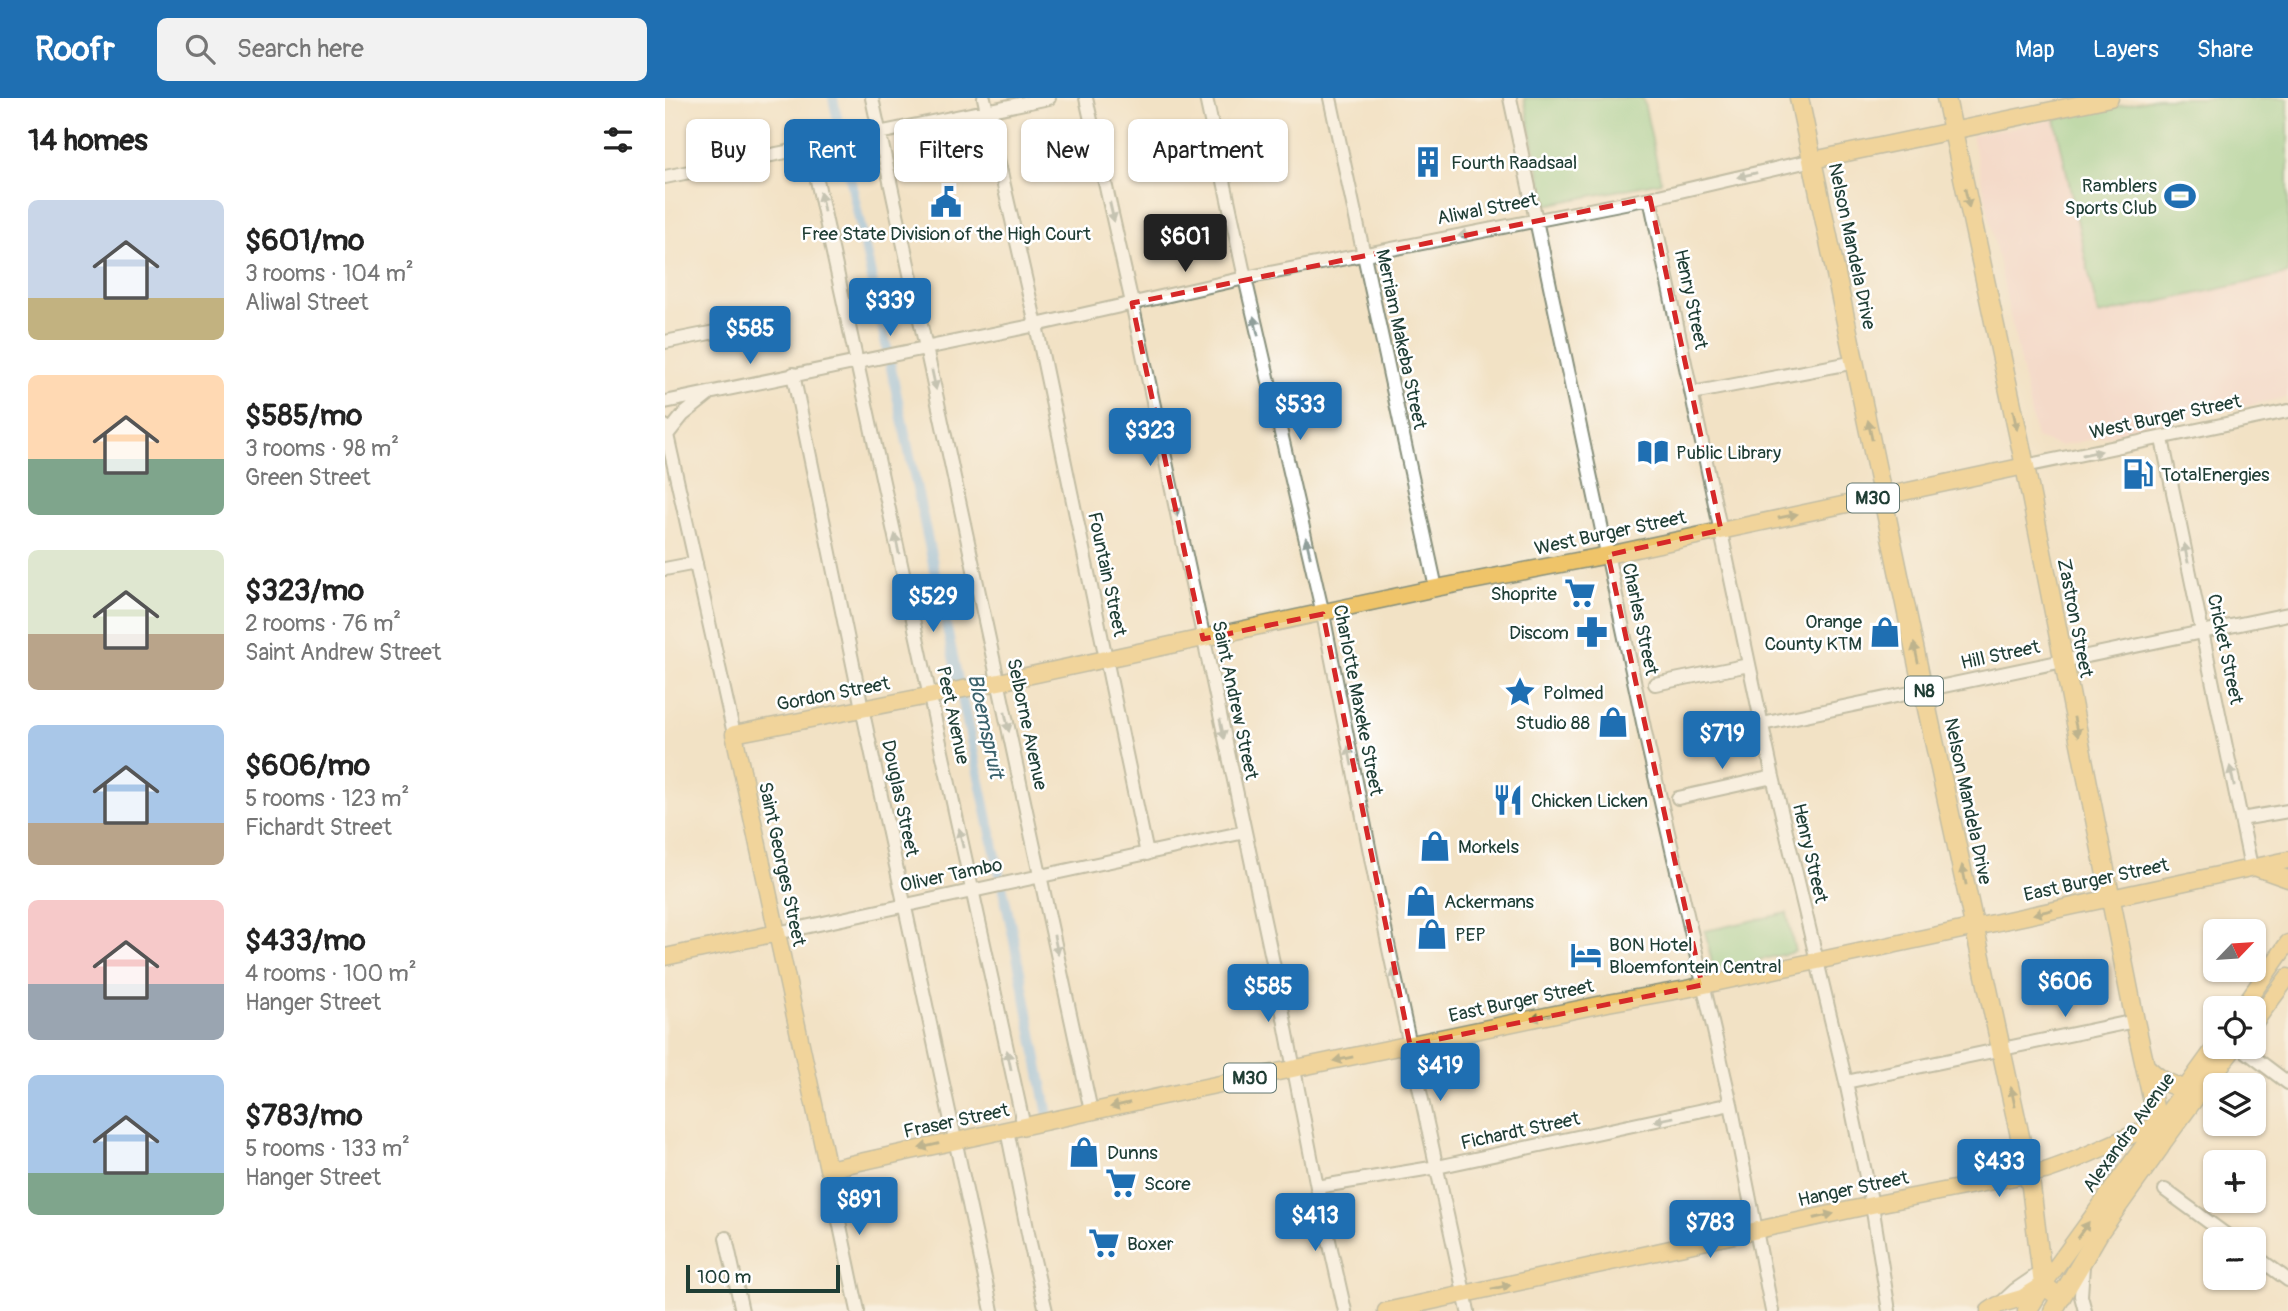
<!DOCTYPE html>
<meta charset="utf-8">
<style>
:root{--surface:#fff;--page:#f2f2f2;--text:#222;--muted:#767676;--accent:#1f6fb2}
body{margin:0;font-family:Pangolin,sans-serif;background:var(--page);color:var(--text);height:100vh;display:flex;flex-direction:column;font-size:26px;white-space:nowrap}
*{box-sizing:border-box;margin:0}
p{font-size:23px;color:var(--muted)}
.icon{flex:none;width:38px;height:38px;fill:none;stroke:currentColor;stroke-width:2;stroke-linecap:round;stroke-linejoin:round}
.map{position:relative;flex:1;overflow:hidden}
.panel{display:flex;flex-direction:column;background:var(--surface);width:665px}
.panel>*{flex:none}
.hud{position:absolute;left:21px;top:21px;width:665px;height:63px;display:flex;gap:14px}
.needle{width:46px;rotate:65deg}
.tools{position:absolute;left:1538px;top:821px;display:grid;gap:14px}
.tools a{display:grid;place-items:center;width:63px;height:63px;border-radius:10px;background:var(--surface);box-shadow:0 2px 5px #0004;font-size:35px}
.scale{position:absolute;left:21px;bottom:18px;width:154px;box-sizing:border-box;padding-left:7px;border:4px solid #1f3d34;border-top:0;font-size:19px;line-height:24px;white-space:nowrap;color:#1f3d34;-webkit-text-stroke:5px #fff;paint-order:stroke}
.price{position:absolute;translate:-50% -60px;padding:0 16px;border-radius:7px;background:var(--accent);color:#fff;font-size:23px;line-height:46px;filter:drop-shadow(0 2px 4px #0008)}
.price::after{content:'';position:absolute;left:50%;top:42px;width:21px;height:16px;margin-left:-10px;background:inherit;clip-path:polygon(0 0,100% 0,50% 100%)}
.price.on{background:#222;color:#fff}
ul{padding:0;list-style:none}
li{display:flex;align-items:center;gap:21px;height:175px;padding:0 28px}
li span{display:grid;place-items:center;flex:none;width:196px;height:140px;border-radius:10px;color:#555}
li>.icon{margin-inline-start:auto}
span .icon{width:84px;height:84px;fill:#fffc;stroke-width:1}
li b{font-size:30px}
h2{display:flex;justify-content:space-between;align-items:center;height:84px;padding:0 28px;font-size:30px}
.tag{padding:0 24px;border-radius:10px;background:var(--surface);box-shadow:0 2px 5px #0004;font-size:24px;line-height:63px}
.tag.on{background:var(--accent);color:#fff}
header{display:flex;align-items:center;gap:42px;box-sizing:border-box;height:98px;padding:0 35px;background:var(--accent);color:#fff}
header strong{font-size:33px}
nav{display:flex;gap:38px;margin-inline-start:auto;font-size:24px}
.search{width:490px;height:63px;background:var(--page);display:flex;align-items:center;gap:18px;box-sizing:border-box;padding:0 24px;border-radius:10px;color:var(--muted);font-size:26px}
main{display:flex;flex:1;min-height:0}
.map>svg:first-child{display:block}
</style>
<header>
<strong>Roofr</strong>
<div class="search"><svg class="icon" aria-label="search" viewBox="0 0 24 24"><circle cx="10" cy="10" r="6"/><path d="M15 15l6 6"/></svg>Search here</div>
<nav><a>Map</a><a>Layers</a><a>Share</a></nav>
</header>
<main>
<section class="panel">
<h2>14 homes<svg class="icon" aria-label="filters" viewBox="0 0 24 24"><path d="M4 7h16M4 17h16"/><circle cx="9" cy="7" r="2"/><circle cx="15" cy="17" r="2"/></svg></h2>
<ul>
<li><span style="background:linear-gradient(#c9d6e8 70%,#c2b280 0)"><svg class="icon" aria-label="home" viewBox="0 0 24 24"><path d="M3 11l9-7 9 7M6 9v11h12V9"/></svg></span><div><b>$601/mo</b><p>3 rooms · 104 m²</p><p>Aliwal Street</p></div></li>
<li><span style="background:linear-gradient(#ffd9b3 60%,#7fa58c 0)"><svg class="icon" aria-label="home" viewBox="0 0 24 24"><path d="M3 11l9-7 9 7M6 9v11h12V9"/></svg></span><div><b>$585/mo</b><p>3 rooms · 98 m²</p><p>Green Street</p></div></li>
<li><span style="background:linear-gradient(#dfe7d0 60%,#b9a48a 0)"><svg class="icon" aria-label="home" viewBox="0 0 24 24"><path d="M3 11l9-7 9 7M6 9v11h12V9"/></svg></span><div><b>$323/mo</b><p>2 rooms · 76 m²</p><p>Saint Andrew Street</p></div></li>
<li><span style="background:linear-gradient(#a9c7e8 70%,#b9a48a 0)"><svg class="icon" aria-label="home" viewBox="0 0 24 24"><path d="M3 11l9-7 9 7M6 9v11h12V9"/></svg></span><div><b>$606/mo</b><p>5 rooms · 123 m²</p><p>Fichardt Street</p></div></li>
<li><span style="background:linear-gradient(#f6c9c9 60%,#9aa5b1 0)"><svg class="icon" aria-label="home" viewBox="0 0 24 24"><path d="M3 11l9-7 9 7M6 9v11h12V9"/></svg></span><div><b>$433/mo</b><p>4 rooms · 100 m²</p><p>Hanger Street</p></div></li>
<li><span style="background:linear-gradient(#a9c7e8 70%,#7fa58c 0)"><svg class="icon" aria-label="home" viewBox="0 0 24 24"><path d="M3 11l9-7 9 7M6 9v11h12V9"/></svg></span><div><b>$783/mo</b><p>5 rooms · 133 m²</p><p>Hanger Street</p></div></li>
</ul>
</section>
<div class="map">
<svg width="1623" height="1213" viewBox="0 0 1623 1213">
<rect width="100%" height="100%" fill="#fff"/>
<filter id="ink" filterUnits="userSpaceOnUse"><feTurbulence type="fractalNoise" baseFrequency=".0143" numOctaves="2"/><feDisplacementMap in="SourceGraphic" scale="14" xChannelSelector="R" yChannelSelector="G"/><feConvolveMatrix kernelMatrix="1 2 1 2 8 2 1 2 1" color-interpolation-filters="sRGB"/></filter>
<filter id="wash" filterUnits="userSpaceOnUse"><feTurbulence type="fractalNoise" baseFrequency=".00686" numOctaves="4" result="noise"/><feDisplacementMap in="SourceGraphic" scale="28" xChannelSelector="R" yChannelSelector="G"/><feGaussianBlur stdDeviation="1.57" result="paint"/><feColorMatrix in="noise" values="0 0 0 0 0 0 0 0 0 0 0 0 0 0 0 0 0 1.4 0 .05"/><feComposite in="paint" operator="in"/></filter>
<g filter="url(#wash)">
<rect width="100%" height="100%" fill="#f2e2c5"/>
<path fill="#f7d0cf" d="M 1390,21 L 1433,217 L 1623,176 L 1623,299 L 1395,348 L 1371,340 L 1307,37 Z"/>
<path fill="#85cf8b" stroke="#528660" stroke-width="2" d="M 859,0 L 978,0 L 996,84 L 881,107 Z
M 1492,0 L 1623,0 L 1623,176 L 1433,217 L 1390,21 Z
M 1122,815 L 1130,854 L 1054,871 L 1047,865 L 1040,833 Z"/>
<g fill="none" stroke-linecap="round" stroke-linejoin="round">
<path stroke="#7cb9ef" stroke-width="10" d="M 168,0 L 348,838 L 383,1017"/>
</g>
</g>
<g filter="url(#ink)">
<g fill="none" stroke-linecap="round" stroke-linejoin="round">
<defs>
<path id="minor" d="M 207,0 L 426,1013
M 319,0 L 371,227 L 482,756
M 421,0 L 467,205 L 610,874 L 652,1089 L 680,1213
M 541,0 L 580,180 L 658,516 L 724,851 L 803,1213
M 665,0 L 771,490
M 845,0 L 983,648 L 1066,1006 L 1107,1213
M 145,50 L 359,1029
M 0,79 L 384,0
M 985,100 L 1108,679 L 1181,984 L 1207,1107 L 1224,1213
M 0,244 L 80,228
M 128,276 L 197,610 L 327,1213
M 1027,295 L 1191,264
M 0,304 L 371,227 L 580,180 L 985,100 L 1148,62
M 0,328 L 69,636
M 2,337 L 18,317 L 43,297
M 1497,341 L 1586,769
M 1360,368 L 1623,313
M 0,471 L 31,465
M 990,586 L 1084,567
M 1097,626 L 1623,516
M 1013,700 L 1108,679
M 1576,721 L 1623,713
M 112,835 L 580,734
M 1574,948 L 1623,985
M 1181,984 L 1470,923
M 342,1032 L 365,1145 L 381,1213
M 163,1071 L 193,1213
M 652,1089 L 772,1069 L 1066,1006
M 1500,1092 L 1567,1141
M 61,1140 L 77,1213
M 1589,1157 L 1623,1182
M 1418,1167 L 1416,1198 L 1420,1213
M 1336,1205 L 1350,1192 L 1375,1175"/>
<path id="major" d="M 1148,62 L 1445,0
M 1360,368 L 943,457 L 771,490 L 334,584 L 69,636 L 163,1071 L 493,999 L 943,905 L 1021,891 L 1623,762
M 1592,770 L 1623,781
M 0,859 L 112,835
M 1577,910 L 1623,845
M 1589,925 L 1623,879
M 1495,1049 L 1536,993 L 1571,948
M 721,1213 L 1207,1107 L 1380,1073 C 1419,1061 1454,1040 1493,1027
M 1324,1213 L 1333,1207 L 1357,1200 L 1378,1187 L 1551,948"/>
<path id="highway" d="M 1134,0 L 1261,606 L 1366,1089 L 1378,1187 L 1396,1200
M 1281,0 L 1360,368 L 1470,923 L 1493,1027 L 1495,1049 L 1435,1133 L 1388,1213
M 1480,968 C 1493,981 1503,987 1521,991
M 1362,1213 L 1378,1187"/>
</defs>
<use href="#minor" stroke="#88907c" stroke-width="16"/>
<use href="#major" stroke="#88907c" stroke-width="19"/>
<use href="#highway" stroke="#88907c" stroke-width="21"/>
<use href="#minor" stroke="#fff" stroke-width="12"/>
<use href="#major" stroke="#efc469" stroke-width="16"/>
<use href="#highway" stroke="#efc469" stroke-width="18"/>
</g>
<defs><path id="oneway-solid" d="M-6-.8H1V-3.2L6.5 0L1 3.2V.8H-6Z" transform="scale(1.75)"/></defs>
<g fill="#8f9e9a">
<use href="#oneway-solid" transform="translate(1082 77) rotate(167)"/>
<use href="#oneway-solid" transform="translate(157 104) rotate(-102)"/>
<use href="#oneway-solid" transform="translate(447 114) rotate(77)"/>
<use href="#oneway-solid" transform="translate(803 136) rotate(169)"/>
<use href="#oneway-solid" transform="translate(591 228) rotate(-103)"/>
<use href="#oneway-solid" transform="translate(269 282) rotate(78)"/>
<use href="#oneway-solid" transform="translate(1427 355) rotate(-11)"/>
<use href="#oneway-solid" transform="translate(510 409) rotate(78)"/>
<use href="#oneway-solid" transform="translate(232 446) rotate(-102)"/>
<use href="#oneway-solid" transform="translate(643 449) rotate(-103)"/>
<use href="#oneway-solid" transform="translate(1521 455) rotate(-102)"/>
<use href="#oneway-solid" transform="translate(342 624) rotate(78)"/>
<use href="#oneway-solid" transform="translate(557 631) rotate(78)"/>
<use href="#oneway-solid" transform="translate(685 658) rotate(-101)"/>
<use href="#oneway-solid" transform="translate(1567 678) rotate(-102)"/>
<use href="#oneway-solid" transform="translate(296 740) rotate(-102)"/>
<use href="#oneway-solid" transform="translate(391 847) rotate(78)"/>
<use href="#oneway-solid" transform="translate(730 881) rotate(-102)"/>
<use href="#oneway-solid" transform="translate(344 962) rotate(-102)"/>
<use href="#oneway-solid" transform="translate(999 1021) rotate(168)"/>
</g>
<g fill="#7d7a4c">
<use href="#oneway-solid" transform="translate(1302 100) rotate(78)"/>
<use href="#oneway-solid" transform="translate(1350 322) rotate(78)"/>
<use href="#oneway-solid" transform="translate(1205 332) rotate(-102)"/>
<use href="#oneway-solid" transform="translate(1123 418) rotate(-12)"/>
<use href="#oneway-solid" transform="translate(1251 555) rotate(-102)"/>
<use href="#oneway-solid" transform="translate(1411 629) rotate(78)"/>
<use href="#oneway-solid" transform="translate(1299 777) rotate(-102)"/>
<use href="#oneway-solid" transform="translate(1378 814) rotate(167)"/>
<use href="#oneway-solid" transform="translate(876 919) rotate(168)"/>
<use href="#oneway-solid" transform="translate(678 961) rotate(168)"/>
<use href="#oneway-solid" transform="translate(1348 999) rotate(-102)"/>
<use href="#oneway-solid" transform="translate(455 1007) rotate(167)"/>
<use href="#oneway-solid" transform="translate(264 1048) rotate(167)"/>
<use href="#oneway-solid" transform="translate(1159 1118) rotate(-13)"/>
<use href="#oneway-solid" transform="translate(1418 1132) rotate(-54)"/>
<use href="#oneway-solid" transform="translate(836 1189) rotate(-12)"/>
</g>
</g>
<path d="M0 0H1623V1213H0ZM 985,100 L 1056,432 L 943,457 L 1037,887 L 745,947 L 658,516 L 538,541 L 467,205 Z" fill="#f2e2c5" fill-opacity=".55" fill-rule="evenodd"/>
<path fill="none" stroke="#d62828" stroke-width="5" stroke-dasharray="14 9" stroke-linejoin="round" d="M 985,100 L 1056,432 L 943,457 L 1037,887 L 745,947 L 658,516 L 538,541 L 467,205 Z"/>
<defs>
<symbol id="building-bare" viewBox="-9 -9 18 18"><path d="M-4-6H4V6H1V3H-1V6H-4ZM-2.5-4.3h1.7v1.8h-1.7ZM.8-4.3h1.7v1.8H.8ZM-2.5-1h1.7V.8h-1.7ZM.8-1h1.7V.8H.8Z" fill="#1f6fb2" stroke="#fff" stroke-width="2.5" paint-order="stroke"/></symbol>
<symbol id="stadium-bare" viewBox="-9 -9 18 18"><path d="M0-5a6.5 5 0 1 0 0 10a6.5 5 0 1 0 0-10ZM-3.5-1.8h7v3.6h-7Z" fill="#1f6fb2" stroke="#fff" stroke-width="2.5" paint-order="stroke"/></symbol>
<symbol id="civic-bare" viewBox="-9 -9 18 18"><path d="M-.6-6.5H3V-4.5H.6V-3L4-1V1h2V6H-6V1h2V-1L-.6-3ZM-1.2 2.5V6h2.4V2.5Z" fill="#1f6fb2" stroke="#fff" stroke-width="2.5" paint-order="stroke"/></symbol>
<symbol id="library-bare" viewBox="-9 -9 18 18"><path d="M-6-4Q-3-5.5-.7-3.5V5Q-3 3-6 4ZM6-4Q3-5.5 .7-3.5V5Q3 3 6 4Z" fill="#1f6fb2" stroke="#fff" stroke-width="2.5" paint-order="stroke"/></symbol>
<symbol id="fuel-bare" viewBox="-9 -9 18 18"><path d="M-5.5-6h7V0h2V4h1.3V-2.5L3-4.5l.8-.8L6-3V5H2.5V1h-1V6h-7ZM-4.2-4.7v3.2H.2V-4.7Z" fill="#1f6fb2" stroke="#fff" stroke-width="2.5" paint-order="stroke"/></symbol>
<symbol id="supermarket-bare" viewBox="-9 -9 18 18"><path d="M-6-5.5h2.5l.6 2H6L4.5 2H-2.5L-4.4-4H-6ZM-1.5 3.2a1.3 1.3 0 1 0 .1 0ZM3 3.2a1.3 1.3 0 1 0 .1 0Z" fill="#1f6fb2" stroke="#fff" stroke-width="2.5" paint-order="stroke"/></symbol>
<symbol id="pharmacy-bare" viewBox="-9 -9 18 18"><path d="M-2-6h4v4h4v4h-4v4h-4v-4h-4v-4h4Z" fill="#1f6fb2" stroke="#fff" stroke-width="2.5" paint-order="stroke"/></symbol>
<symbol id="shop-bare" viewBox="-9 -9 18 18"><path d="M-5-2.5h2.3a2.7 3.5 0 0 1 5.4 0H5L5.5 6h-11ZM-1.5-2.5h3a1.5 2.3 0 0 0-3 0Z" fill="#1f6fb2" stroke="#fff" stroke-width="2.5" paint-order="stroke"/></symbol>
<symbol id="sight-bare" viewBox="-9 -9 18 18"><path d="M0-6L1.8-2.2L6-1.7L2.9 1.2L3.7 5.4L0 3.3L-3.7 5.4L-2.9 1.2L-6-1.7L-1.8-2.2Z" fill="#1f6fb2" stroke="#fff" stroke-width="2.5" paint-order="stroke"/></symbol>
<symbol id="restaurant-bare" viewBox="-9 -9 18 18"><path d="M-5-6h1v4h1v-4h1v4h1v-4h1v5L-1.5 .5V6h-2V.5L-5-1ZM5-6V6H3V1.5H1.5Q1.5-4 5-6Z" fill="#1f6fb2" stroke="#fff" stroke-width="2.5" paint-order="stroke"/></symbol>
<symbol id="hotel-bare" viewBox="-9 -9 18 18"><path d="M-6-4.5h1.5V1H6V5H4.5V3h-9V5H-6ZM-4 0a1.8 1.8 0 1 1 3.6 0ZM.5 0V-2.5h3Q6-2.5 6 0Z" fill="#1f6fb2" stroke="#fff" stroke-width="2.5" paint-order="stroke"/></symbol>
</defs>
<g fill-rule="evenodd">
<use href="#building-bare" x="741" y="42" width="44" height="44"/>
<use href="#stadium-bare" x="1493" y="76" width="44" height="44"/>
<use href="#civic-bare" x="259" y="82" width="44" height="44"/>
<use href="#library-bare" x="966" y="332" width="44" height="44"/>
<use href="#fuel-bare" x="1451" y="354" width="44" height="44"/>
<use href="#supermarket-bare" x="893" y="473" width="44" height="44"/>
<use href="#pharmacy-bare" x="905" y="512" width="44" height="44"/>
<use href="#shop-bare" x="1198" y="512" width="44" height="44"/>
<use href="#sight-bare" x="833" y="572" width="44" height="44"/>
<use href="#shop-bare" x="926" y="602" width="44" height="44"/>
<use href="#restaurant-bare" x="821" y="680" width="44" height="44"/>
<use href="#shop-bare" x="748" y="726" width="44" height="44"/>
<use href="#shop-bare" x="734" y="781" width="44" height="44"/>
<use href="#shop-bare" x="745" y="814" width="44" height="44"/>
<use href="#hotel-bare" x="899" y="835" width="44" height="44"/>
<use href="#shop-bare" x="397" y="1032" width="44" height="44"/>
<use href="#supermarket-bare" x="434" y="1063" width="44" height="44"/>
<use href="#supermarket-bare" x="417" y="1123" width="44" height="44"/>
</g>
<g text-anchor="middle" stroke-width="5" stroke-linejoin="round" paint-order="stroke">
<g fill="#fff" stroke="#627771" stroke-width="2">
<rect x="1182" y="385.5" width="52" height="29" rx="5"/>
<rect x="1240" y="578.5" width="38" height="29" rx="5"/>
<rect x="559" y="965.5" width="52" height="29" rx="5"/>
</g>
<g font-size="18" font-weight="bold" fill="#1f3d34">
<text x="1208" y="406">M30</text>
<text x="1259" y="599">N8</text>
<text x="585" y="986">M30</text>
</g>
<g font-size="19" fill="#1f3d34" stroke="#fff" text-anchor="start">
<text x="786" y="71">Fourth Raadsaal</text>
<text x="1492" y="94" text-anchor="end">Ramblers<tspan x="1492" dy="22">Sports Club</tspan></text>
<text x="281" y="142" text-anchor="middle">Free State Division of the High Court</text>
<text x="1011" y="361">Public Library</text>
<text x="1496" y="383">TotalEnergies</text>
<text x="892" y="502" text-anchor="end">Shoprite</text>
<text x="1197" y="530" text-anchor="end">Orange<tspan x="1197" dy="22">County KTM</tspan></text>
<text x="904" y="541" text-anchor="end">Discom</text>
<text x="878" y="601">Polmed</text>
<text x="925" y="631" text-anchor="end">Studio 88</text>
<text x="866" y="709">Chicken Licken</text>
<text x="793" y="755">Morkels</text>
<text x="779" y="810">Ackermans</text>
<text x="790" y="843">PEP</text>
<text x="944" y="853">BON Hotel<tspan x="944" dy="22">Bloemfontein Central</tspan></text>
<text x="442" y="1061">Dunns</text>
<text x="479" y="1092">Score</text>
<text x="462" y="1152">Boxer</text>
</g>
<g font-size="19" fill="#1f3d34" stroke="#fff">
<text transform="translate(822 110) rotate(-11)" y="7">Aliwal Street</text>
<text transform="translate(1188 148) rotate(78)" y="7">Nelson Mandela Drive</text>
<text transform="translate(1027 201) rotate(78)" y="7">Henry Street</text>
<text transform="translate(737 241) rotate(78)" y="7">Merriam Makeba Street</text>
<text transform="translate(1500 318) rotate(-12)" y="7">West Burger Street</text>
<text transform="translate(945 434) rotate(-12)" y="7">West Burger Street</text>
<text transform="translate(443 476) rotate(78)" y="7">Fountain Street</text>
<text transform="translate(1411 520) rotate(79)" y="7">Zastron Street</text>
<text transform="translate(976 521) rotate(78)" y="7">Charles Street</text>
<text transform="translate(1561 551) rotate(78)" y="7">Cricket Street</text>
<text transform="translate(1335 556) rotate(-12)" y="7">Hill Street</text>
<text transform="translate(168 595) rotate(-11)" y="7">Gordon Street</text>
<text transform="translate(571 602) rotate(78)" y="7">Saint Andrew Street</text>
<text transform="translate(694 602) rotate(79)" y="7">Charlotte Maxeke Street</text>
<text transform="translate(289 617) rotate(78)" y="7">Peet Avenue</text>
<text transform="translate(363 626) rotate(78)" y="7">Selborne Avenue</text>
<text transform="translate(236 700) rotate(78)" y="7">Douglas Street</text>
<text transform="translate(1304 703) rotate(78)" y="7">Nelson Mandela Drive</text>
<text transform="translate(1146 755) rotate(77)" y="7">Henry Street</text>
<text transform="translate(118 766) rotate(78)" y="7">Saint Georges Street</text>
<text transform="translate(286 776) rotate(-12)" y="7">Oliver Tambo</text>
<text transform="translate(1431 781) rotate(-12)" y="7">East Burger Street</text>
<text transform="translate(856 902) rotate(-12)" y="7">East Burger Street</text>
<text transform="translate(291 1022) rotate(-12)" y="7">Fraser Street</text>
<text transform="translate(855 1032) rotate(-12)" y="7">Fichardt Street</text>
<text transform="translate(1463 1034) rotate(-54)" y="7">Alexandra Avenue</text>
<text transform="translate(1188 1090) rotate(-12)" y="7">Hanger Street</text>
</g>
<g font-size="21" font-style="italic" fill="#3b626c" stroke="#fff">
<text transform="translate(321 628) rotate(78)" y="7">Bloemspruit</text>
</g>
</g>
</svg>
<div class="tools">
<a><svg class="needle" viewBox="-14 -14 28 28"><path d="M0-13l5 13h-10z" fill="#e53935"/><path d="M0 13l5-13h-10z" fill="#767676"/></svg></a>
<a><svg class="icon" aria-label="locate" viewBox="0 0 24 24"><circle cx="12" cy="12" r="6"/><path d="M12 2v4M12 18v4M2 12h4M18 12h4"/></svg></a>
<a><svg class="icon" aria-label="layers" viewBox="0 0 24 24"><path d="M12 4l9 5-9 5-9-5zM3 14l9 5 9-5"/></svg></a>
<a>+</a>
<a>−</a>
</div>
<div class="scale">100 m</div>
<b class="price on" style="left:520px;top:176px">$601</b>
<b class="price" style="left:225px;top:240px">$339</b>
<b class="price" style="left:85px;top:268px">$585</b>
<b class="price" style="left:635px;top:344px">$533</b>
<b class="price" style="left:485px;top:370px">$323</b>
<b class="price" style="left:268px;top:536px">$529</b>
<b class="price" style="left:1057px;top:673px">$719</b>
<b class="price" style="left:1400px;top:921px">$606</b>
<b class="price" style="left:603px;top:926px">$585</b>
<b class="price" style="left:775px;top:1005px">$419</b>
<b class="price" style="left:1334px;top:1101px">$433</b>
<b class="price" style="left:194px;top:1139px">$891</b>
<b class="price" style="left:650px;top:1155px">$413</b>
<b class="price" style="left:1045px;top:1162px">$783</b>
<div class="hud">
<a class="tag">Buy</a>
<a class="tag on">Rent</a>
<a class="tag">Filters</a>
<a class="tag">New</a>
<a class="tag">Apartment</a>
</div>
</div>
</main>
